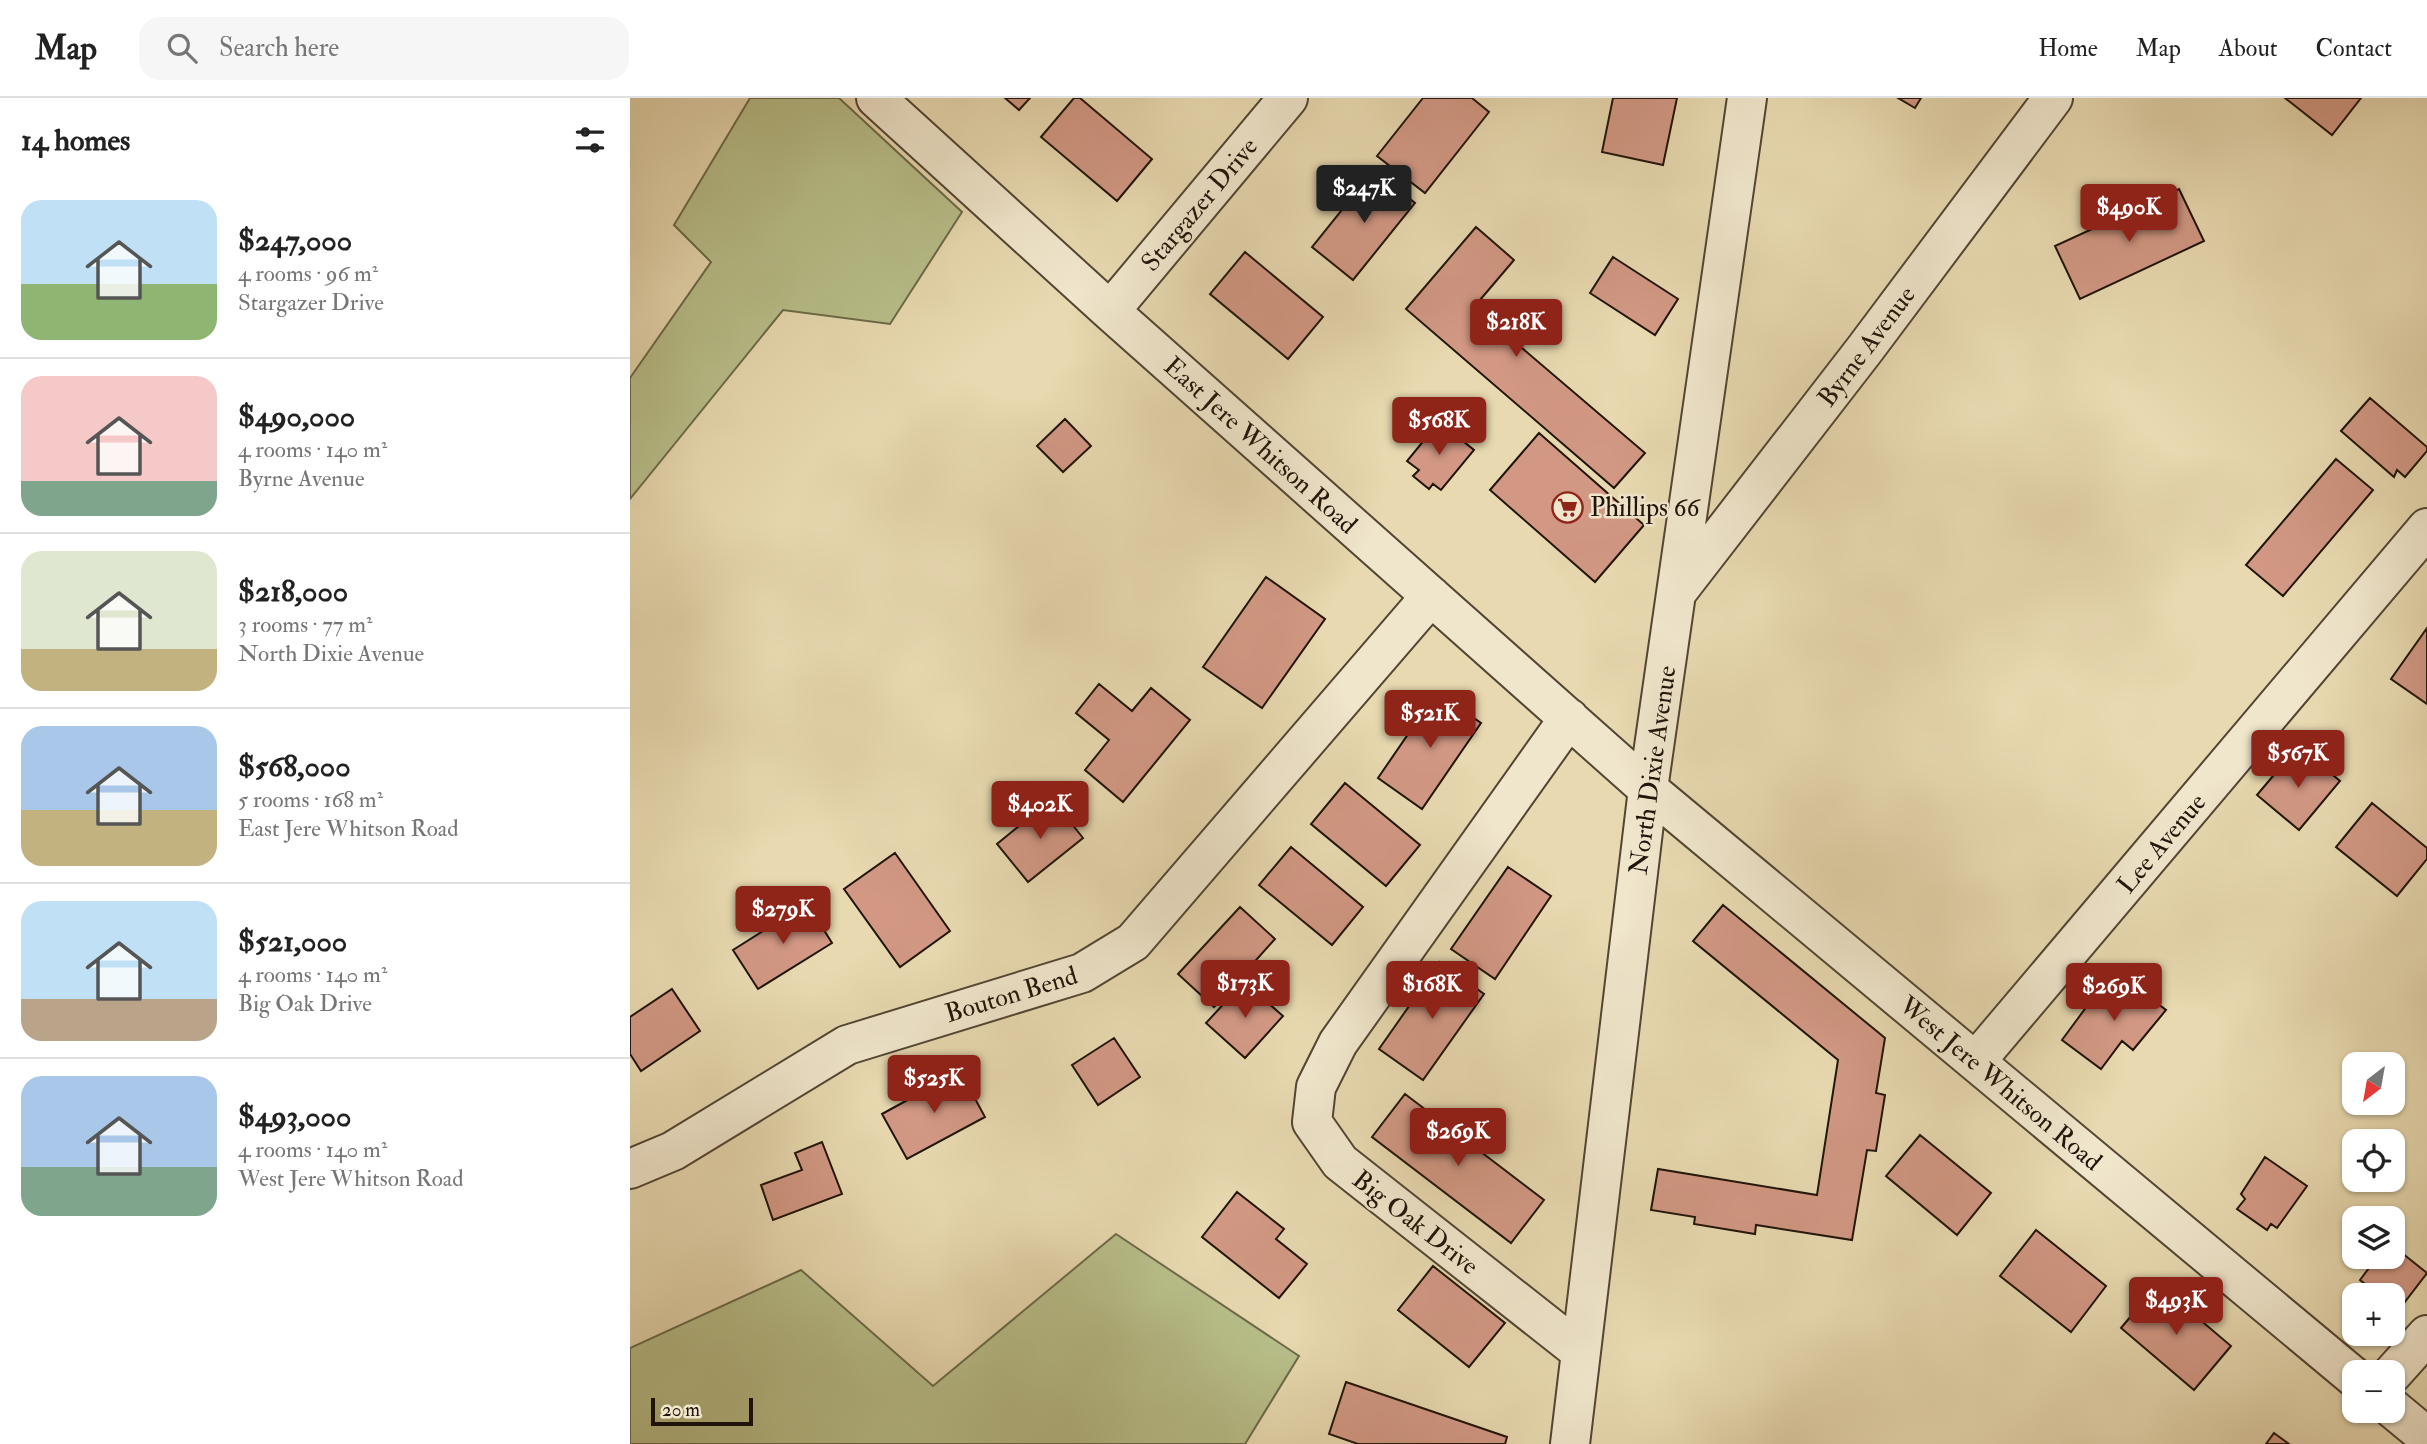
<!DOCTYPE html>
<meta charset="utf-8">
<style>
:root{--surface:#fff;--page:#f6f6f6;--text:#222;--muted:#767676;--line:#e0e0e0;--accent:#8f2418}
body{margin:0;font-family:"IM FELL Double Pica",serif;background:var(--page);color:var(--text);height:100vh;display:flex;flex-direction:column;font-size:26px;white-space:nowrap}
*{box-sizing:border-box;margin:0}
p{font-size:23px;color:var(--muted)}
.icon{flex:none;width:38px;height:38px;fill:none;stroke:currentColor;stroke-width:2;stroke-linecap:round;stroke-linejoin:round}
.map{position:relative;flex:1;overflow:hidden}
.sheet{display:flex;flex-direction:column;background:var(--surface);width:630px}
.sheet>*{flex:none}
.needle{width:46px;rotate:211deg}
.controls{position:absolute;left:1712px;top:954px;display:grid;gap:14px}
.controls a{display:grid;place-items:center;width:63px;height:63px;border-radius:14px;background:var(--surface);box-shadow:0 2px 5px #0004;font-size:35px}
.scale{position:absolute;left:21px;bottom:18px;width:102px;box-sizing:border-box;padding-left:7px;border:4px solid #201409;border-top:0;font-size:19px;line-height:24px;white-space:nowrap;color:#201409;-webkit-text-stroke:5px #f0e6cc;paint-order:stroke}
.price{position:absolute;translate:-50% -60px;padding:0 16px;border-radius:7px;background:var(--accent);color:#fff;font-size:23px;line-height:46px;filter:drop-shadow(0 2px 4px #0008)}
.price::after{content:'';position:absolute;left:50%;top:42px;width:21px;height:16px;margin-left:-10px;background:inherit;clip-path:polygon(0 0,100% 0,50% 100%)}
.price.active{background:#222;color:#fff}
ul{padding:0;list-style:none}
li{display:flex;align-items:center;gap:21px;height:175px;padding:0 21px}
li+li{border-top:2px solid var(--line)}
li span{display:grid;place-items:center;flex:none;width:196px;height:140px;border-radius:21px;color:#555}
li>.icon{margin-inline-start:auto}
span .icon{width:84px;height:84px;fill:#fffc;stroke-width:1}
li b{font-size:30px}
h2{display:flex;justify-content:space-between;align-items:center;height:84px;padding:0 21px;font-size:30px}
header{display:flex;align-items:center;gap:42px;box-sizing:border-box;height:98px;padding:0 35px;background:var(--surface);border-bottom:2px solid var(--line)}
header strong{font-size:33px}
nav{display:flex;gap:38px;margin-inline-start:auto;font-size:24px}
.search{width:490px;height:63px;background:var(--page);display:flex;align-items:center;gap:18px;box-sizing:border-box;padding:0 24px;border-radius:21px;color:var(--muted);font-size:26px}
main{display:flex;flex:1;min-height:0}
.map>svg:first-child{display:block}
</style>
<header>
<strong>Map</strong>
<div class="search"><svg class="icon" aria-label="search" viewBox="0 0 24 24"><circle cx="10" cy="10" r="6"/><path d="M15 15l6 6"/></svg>Search here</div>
<nav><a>Home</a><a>Map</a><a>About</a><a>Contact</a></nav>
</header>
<main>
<section class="sheet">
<h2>14 homes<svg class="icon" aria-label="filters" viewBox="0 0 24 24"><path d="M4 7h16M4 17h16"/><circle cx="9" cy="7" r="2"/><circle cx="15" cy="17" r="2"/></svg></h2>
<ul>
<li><span style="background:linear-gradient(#bfe0f5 60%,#8fb573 0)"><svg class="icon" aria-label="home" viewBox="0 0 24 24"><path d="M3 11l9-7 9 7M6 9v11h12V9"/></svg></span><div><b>$247,000</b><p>4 rooms · 96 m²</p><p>Stargazer Drive</p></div></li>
<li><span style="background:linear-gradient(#f6c9c9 75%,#7fa58c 0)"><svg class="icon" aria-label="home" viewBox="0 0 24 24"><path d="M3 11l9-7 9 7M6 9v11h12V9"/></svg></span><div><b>$490,000</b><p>4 rooms · 140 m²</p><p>Byrne Avenue</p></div></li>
<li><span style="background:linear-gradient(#dfe7d0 70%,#c2b280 0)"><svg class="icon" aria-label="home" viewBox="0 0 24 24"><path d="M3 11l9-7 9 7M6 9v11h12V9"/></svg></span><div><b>$218,000</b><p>3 rooms · 77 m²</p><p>North Dixie Avenue</p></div></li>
<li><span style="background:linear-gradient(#a9c7e8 60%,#c2b280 0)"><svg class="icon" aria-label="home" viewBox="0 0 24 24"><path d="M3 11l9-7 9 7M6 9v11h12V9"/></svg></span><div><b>$568,000</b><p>5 rooms · 168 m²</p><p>East Jere Whitson Road</p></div></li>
<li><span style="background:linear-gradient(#bfe0f5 70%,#b9a48a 0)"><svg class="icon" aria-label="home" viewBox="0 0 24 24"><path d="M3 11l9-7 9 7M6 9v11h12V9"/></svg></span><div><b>$521,000</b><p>4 rooms · 140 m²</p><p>Big Oak Drive</p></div></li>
<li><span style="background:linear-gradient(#a9c7e8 65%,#7fa58c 0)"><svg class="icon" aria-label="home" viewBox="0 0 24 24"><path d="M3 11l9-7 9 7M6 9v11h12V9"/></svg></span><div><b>$493,000</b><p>4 rooms · 140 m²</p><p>West Jere Whitson Road</p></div></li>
</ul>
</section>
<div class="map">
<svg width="1797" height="1346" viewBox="0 0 1797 1346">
<rect width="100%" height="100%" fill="#e8d9b0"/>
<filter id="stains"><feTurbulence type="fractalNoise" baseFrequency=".00286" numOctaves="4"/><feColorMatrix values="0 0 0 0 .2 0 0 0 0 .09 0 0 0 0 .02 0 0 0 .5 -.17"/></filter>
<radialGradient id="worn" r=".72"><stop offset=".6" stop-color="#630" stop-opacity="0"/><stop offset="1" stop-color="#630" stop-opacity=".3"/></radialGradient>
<path fill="#b8bf8a" stroke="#6c6a4a" stroke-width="2" d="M 120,0 L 209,0 L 332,114 L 260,226 L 153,212 L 0,401 L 0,280 L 81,164 L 44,127 Z
M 486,1136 L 669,1258 L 615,1346 L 0,1346 L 0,1250 L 171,1172 L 303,1288 Z"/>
<path fill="#d29884" stroke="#201409" stroke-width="2" d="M 375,0 L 400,0 L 389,12 Z
M 444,0 L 450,0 L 522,61 L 487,103 L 411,39 Z
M 793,0 L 842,0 L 859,14 L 795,95 L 747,58 Z
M 983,0 L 1047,0 L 1033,67 L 972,54 Z
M 1268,0 L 1291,0 L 1285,10 Z
M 1655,0 L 1731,0 L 1702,37 Z
M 744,72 L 785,105 L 723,182 L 682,149 Z
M 1549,91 L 1574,143 L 1450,201 L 1425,148 Z
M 846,129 L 884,162 L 844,209 L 1015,355 L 984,390 L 776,211 Z
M 615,154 L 693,219 L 658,261 L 580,196 Z
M 983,159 L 1048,201 L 1025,237 L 960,195 Z
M 1740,300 L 1797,349 L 1797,353 L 1775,379 L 1767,372 L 1764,379 L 1711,333 Z
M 435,321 L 461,348 L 433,374 L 407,348 Z
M 809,324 L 844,352 L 811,392 L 803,386 L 799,391 L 783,378 L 789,372 L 777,363 Z
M 909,335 L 1014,427 L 965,484 L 860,392 Z
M 1706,361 L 1743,392 L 1653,498 L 1616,467 Z
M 636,479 L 695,521 L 632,610 L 573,569 Z
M 1797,530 L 1797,606 L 1761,581 Z
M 469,586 L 502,613 L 521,590 L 560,622 L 493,704 L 455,672 L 479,642 L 446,615 Z
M 807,594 L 851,625 L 792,711 L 748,680 Z
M 1659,659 L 1672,669 L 1681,659 L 1710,683 L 1669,732 L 1627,697 Z
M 715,685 L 790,747 L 756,788 L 681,726 Z
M 422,701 L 453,740 L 398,784 L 367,746 Z
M 1742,705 L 1797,750 L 1797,761 L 1767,798 L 1706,749 Z
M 661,749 L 733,809 L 702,847 L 629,787 Z
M 265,755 L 320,833 L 270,869 L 214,791 Z
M 878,769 L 921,798 L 865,881 L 821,851 Z
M 177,805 L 202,845 L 128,891 L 103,852 Z
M 1093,807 L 1255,940 L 1246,995 L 1255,997 L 1246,1053 L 1237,1052 L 1222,1142 L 1126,1127 L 1125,1136 L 1064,1126 L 1065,1119 L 1021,1112 L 1028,1071 L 1187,1097 L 1208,962 L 1063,843 Z
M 610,809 L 645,841 L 584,909 L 548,876 Z
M 810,864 L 854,896 L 793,982 L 749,951 Z
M 1491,878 L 1536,912 L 1503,952 L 1492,943 L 1471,971 L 1432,942 L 1463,900 L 1470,905 Z
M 614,884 L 653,918 L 615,960 L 576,925 Z
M 42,891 L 70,933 L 11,973 L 0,956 L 0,919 Z
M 484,940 L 510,979 L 468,1007 L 442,967 Z
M 330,973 L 355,1019 L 277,1061 L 252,1016 Z
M 775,996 L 914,1102 L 881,1145 L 742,1039 Z
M 1290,1037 L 1361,1095 L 1327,1137 L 1256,1078 Z
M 192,1044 L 212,1096 L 143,1122 L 131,1087 L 172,1072 L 165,1055 Z
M 1635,1059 L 1677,1088 L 1647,1130 L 1641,1126 L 1637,1132 L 1607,1111 L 1615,1101 L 1611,1096 Z
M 607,1094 L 654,1131 L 646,1141 L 677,1166 L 649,1200 L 572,1139 Z
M 1406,1132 L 1476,1188 L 1441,1234 L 1370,1178 Z
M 1762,1147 L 1797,1175 L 1768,1213 L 1762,1209 L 1762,1197 L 1734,1197 L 1740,1190 L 1730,1182 L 1748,1158 L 1762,1158 Z
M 803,1168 L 875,1225 L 839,1269 L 768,1212 Z
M 1528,1186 L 1601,1248 L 1564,1292 L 1491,1230 Z
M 716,1284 L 877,1339 L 875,1346 L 728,1346 L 699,1336 Z
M 1644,1335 L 1659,1346 L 1636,1346 Z"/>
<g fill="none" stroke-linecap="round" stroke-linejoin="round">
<defs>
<path id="minor" d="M 246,0 L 480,213 L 1018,691 L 1724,1279
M 480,213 L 658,0
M 1047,494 L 1235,251 L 1423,0
M 939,620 L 708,945 L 686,989 L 682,1024 L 710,1064 L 951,1254
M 1346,963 L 1797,430
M 0,1071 L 43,1053 L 217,947 L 452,875 L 503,844 L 801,498
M 1762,1276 L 1797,1237
M 1762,1310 L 1797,1339
M 940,1346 L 1018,691 L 1117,0"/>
</defs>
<use href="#minor" stroke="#524533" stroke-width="42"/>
<use href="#minor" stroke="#f0e6cc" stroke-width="38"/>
</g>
<defs>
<symbol id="supermarket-ring" viewBox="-11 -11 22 22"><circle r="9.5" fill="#f0e6cc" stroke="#8f2418" stroke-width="1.5"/><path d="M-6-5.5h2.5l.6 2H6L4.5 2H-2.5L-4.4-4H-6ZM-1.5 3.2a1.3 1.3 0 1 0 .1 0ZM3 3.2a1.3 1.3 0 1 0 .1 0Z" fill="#8f2418"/></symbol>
</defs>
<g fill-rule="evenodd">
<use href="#supermarket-ring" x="920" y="392" width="35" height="35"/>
</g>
<g text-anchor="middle" stroke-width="5" stroke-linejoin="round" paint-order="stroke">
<g font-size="26" fill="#201409" stroke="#f0e6cc">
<text transform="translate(569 106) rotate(-50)" y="9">Stargazer Drive</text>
<text transform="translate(1236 248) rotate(-53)" y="9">Byrne Avenue</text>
<text transform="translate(631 347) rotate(42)" y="9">East Jere Whitson Road</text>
<text transform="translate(1022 672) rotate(-82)" y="9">North Dixie Avenue</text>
<text transform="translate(1531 745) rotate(-50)" y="9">Lee Avenue</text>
<text transform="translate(381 896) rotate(-17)" y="9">Bouton Bend</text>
<text transform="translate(1371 985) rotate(40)" y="9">West Jere Whitson Road</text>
<text transform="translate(786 1124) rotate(38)" y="9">Big Oak Drive</text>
</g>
<g font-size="26" fill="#201409" stroke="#f0e6cc" text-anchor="start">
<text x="960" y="418">Phillips 66</text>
</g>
</g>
<rect width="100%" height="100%" filter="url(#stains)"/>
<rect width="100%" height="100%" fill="url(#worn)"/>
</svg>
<div class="controls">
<a><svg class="needle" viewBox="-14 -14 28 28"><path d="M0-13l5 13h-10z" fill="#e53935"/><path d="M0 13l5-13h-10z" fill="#767676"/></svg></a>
<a><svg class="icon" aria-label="locate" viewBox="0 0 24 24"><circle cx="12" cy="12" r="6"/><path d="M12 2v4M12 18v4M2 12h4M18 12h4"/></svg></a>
<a><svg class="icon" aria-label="layers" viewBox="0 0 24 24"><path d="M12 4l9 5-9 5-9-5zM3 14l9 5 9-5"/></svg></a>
<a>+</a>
<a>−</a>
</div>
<div class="scale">20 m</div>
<b class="price active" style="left:734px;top:127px">$247K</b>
<b class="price" style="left:1499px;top:146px">$490K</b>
<b class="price" style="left:886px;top:261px">$218K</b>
<b class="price" style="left:809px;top:359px">$568K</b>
<b class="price" style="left:800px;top:652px">$521K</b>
<b class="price" style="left:1668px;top:692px">$567K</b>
<b class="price" style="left:410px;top:743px">$402K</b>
<b class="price" style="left:153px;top:848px">$279K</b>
<b class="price" style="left:615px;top:922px">$173K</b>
<b class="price" style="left:802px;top:923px">$168K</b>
<b class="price" style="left:1484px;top:925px">$269K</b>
<b class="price" style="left:304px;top:1017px">$525K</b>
<b class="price" style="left:828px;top:1070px">$269K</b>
<b class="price" style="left:1546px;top:1239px">$493K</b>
</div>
</main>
